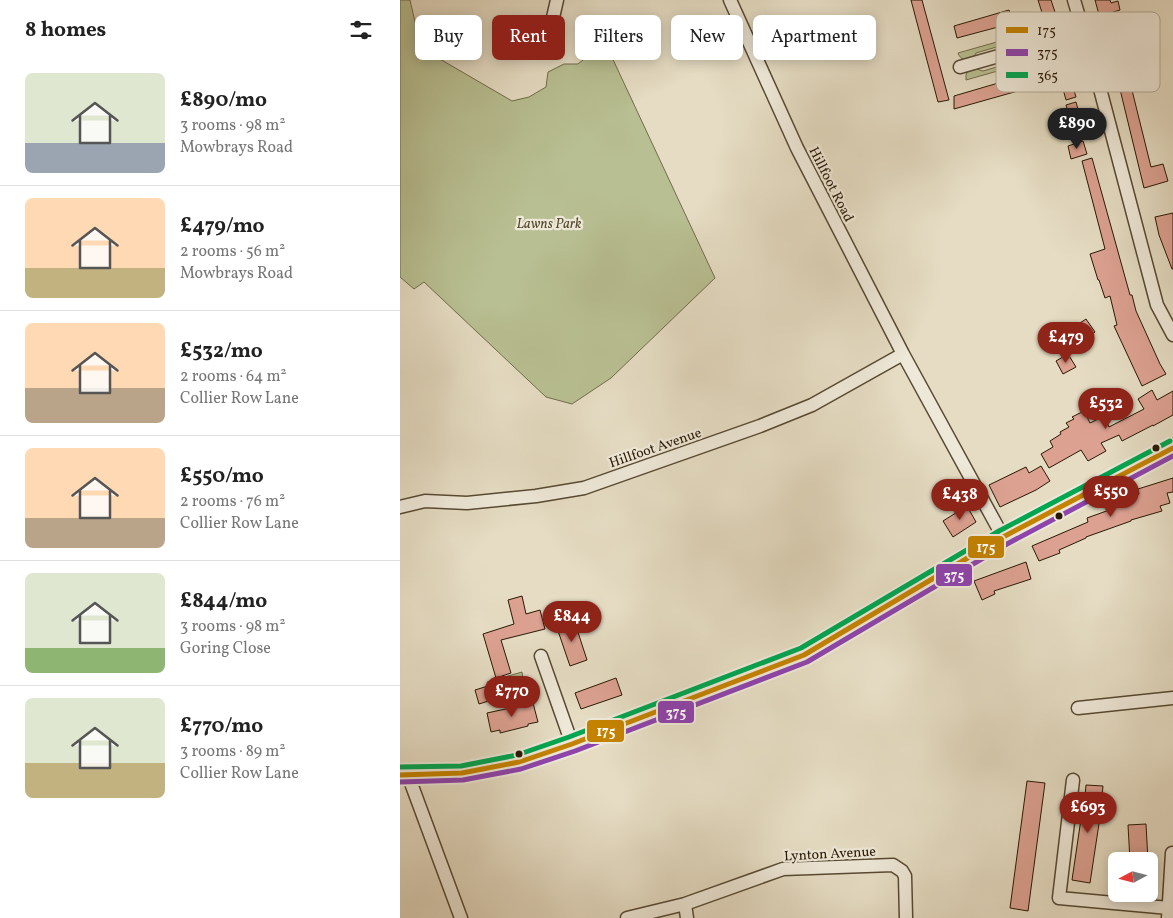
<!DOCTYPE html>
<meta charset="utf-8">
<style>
:root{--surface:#fff;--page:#f6f6f6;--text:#222;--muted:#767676;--line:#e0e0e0;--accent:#8f2418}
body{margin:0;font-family:Vollkorn,serif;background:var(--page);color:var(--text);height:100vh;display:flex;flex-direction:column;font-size:19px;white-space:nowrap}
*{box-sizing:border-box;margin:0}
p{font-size:16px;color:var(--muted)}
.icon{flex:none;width:28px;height:28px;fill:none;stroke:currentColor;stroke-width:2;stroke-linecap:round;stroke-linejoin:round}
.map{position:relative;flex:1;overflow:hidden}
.side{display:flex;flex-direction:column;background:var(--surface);width:400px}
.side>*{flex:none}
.hud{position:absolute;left:15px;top:15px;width:475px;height:45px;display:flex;gap:10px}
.needle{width:32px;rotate:263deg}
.tools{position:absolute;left:708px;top:852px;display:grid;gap:10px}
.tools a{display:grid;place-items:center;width:50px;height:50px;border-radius:8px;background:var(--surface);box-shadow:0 2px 12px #0003;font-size:25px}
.price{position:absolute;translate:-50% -42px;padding:0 11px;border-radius:18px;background:var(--accent);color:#fff;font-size:16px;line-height:32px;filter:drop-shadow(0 1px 2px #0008)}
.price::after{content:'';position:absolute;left:50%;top:30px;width:15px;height:11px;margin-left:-8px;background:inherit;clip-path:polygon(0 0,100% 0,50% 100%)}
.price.active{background:#222;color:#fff}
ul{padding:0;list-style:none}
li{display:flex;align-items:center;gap:15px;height:125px;padding:0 25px}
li+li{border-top:1px solid var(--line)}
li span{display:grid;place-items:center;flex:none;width:140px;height:100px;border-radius:8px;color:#555}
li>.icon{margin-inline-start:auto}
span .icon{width:60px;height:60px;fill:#fffc;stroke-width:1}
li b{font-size:21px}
h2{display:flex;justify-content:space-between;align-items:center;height:60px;padding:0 25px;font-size:21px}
.tag{padding:0 18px;border-radius:8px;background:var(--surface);box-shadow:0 2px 12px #0003;font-size:18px;line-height:45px}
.tag.active{background:var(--accent);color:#fff}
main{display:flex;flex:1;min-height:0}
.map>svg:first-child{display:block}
</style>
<main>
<section class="side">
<h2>8 homes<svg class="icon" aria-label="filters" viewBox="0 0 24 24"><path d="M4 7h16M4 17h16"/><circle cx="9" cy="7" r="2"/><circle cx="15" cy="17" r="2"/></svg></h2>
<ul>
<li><span style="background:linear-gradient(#dfe7d0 70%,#9aa5b1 0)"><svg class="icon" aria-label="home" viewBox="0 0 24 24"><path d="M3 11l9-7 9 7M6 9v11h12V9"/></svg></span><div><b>£890/mo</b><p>3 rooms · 98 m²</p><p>Mowbrays Road</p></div></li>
<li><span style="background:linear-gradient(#ffd9b3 70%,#c2b280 0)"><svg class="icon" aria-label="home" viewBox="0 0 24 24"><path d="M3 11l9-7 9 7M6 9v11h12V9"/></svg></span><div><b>£479/mo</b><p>2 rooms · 56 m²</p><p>Mowbrays Road</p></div></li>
<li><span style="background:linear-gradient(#ffd9b3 65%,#b9a48a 0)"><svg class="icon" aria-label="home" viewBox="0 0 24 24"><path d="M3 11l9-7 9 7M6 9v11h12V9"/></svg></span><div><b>£532/mo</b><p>2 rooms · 64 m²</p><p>Collier Row Lane</p></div></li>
<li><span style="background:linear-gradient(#ffd9b3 70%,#b9a48a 0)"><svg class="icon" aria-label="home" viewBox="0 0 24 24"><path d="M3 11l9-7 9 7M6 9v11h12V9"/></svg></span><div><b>£550/mo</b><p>2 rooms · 76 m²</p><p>Collier Row Lane</p></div></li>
<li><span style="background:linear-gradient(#dfe7d0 75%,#8fb573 0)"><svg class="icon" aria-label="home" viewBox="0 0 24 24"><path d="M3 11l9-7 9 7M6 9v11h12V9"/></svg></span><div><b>£844/mo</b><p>3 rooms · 98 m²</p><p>Goring Close</p></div></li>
<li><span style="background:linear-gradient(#dfe7d0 65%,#c2b280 0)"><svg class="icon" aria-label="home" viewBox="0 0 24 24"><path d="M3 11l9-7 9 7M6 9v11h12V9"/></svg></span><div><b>£770/mo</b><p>3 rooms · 89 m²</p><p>Collier Row Lane</p></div></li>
</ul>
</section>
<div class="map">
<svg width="773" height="918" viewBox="0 0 773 918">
<rect width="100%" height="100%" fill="#e5dcc3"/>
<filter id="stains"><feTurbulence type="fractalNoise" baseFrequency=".004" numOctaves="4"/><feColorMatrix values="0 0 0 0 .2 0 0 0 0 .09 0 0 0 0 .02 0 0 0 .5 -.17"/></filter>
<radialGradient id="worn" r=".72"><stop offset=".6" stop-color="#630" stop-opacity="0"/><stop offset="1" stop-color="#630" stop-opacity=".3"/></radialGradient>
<path fill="#b8bf92" stroke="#706c4a" d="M 0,0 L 10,0 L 21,48 L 112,101 L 129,97 L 146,87 L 148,72 L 164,64 L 178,64 L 193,52 L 209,51 L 315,278 L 211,378 L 172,404 L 146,397 L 24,282 L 14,289 L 0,277 Z
M 660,24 L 662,34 L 655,30 L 576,53 L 573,60 C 566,60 561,61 558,53 Z
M 664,43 L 666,43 L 668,51 L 566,80 L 566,75 L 568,70 L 573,68 L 583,71 L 661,48 Z
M 122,672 L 126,699 L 116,702 L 115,699 L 93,702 L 87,682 Z"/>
<path fill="#dca191" stroke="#281802" d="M 511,0 L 522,0 L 549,100 L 538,102 Z
M 638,0 L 651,0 L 657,18 L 645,22 Z
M 695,0 L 710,0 L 711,3 L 718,1 L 720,10 L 713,12 L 719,33 L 723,32 L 732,62 L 727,63 L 730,74 L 728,74 L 751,167 L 763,164 L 768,181 L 744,188 L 717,77 L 716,77 Z
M 609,10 L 613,23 L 557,38 L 554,26 Z
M 666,64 L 676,97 L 666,100 L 657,67 Z
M 629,74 L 632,87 L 554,109 L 554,96 Z
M 676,102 L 685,135 L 675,137 L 666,105 Z
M 683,141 L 687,154 L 671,159 L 668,146 Z
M 692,158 L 730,295 L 732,295 L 736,311 L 760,364 L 766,374 L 742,386 L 714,326 L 717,325 L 710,296 L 705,298 L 699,280 L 698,280 L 690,254 L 705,249 L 682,161 Z
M 773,213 L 773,269 L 772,269 L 759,235 L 755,217 Z
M 686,319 L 695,332 L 686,339 L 677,325 Z
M 668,354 L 676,367 L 663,374 L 656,361 Z
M 752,390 L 757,400 L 773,391 L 773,415 L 753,426 L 753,425 L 722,441 L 719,435 L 701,443 L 706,451 L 688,461 L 681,450 L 649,468 L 641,454 L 653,447 L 650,441 L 661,434 L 660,432 L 669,427 L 666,423 L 674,419 L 672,417 L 684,411 L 690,423 L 704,416 L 709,427 L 744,409 L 738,399 Z
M 641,466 L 650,481 L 636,490 L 600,507 L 589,485 L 626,467 L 629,473 Z
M 773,478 L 773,492 L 767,493 L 770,503 L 760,506 L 762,511 L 731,520 L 731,521 L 686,537 L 686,538 L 659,550 L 660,553 L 639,561 L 632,546 L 688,522 L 687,518 L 712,509 L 711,503 L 739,494 L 738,489 Z
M 567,506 L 576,522 L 553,537 L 543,521 Z
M 626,562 L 631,579 L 594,591 L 595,594 L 582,600 L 574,581 Z
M 122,596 L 126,614 L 140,610 L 145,629 L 101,640 L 111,673 L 96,678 L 83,634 L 114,624 L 108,600 Z
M 174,620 L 187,660 L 170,666 L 156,625 Z
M 216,678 L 222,695 L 181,709 L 175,693 Z
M 88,686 L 92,700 L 79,704 L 75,690 Z
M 133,703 L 138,722 L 128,724 L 128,726 L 100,733 L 100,730 L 91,732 L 87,713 Z
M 627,781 L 645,783 L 628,911 L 610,908 Z
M 686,785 L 703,786 L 700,817 L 690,883 L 672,880 L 681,819 L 683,819 Z
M 746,824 L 748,861 L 730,861 L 728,825 Z"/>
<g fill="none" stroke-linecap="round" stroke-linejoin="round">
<defs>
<path id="street" d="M 330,0 L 397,148 L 503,354 L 603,537
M 674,0 L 699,85 L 757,305 L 773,335
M 149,35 L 157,0
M 560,67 L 683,32
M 0,507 L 25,501 L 67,503 L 136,496 L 184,488 L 360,426 L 412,405 L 503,354
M 141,656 L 172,744
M 678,708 L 773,698
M 8,775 L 61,918
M 673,780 L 659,898 L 769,908
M 285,904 L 287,918
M 227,918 L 285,904 L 383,869 L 493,865 L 502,871 L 505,876 L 506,918
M 768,918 L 772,853 L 773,853"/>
<path id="secondary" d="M 0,775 L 62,773 L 119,762 L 172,744 L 404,655 L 603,537 L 773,448"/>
</defs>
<use href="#street" stroke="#574932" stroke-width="15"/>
<use href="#secondary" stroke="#281802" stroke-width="21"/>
<use href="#street" stroke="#eee8d8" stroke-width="12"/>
<use href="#secondary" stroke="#eee8d8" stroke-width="19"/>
<defs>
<path id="bus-1" d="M 0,775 L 62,773 L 119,762 L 172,744 L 404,655 L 603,537 L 773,448"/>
<path id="bus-2" d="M 0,782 L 63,780 L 121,769 L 175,751 L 407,662 L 607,544 L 773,456"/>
<path id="bus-3" d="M 0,767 L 61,766 L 117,755 L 169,737 L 401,648 L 599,531 L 770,441"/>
</defs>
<use href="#bus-1" stroke="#eee8d8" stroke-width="9"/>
<use href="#bus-2" stroke="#eee8d8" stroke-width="9"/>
<use href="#bus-3" stroke="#eee8d8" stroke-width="9"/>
<use href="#bus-1" stroke="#c38200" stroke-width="5"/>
<use href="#bus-2" stroke="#8e44ad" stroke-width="5"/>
<use href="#bus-3" stroke="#00a651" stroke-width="5"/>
</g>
<g fill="#281802" stroke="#eee8d8" stroke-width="2">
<circle cx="756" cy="448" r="4.5"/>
<circle cx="659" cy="516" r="4.5"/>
<circle cx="119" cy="754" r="4.5"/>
</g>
<g text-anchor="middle" stroke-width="4.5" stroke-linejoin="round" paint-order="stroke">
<g font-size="14" fill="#281802" stroke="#eee8d8">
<text transform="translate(432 184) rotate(63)" y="5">Hillfoot Road</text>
<text transform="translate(255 447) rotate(-19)" y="5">Hillfoot Avenue</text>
<text transform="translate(430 853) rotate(-3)" y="5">Lynton Avenue</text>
</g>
<g font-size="14" font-style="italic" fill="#534a2d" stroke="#eee8d8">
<text x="149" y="228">Lawns Park</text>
</g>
</g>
<rect x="596" y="12" width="164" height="80" rx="8" fill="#eee8d8" stroke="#b3aa98" stroke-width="1"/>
<rect x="606" y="27" width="22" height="6" fill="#c38200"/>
<rect x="606" y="49" width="22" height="7" fill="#8e44ad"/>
<rect x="606" y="72" width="22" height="6" fill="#00a651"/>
<g font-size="14" fill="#281802">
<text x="637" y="35">175</text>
<text x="637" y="57">375</text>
<text x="637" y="80">365</text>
</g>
<g stroke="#eee8d8" stroke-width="2">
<rect x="567" y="535" width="38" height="24" rx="5" fill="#c38200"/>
<rect x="535" y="563" width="38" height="24" rx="5" fill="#8e44ad"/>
<rect x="257" y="700" width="38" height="24" rx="5" fill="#8e44ad"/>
<rect x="186" y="719" width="39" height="24" rx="5" fill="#c38200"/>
</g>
<g font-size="14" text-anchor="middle" font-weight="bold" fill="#fff">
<text x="586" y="552">175</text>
<text x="554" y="580">375</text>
<text x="276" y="717">375</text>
<text x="206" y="736">175</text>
</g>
<rect width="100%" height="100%" filter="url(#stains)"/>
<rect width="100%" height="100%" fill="url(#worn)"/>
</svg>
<div class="tools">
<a><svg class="needle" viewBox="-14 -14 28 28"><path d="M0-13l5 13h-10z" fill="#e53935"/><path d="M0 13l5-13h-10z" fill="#767676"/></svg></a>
</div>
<b class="price active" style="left:677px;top:150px">£890</b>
<b class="price" style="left:666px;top:364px">£479</b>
<b class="price" style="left:706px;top:430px">£532</b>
<b class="price" style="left:711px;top:518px">£550</b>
<b class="price" style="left:560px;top:521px">£438</b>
<b class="price" style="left:172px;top:643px">£844</b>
<b class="price" style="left:112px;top:718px">£770</b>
<b class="price" style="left:688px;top:834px">£693</b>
<div class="hud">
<a class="tag">Buy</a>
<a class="tag active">Rent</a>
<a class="tag">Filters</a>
<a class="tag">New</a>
<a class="tag">Apartment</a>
</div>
</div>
</main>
